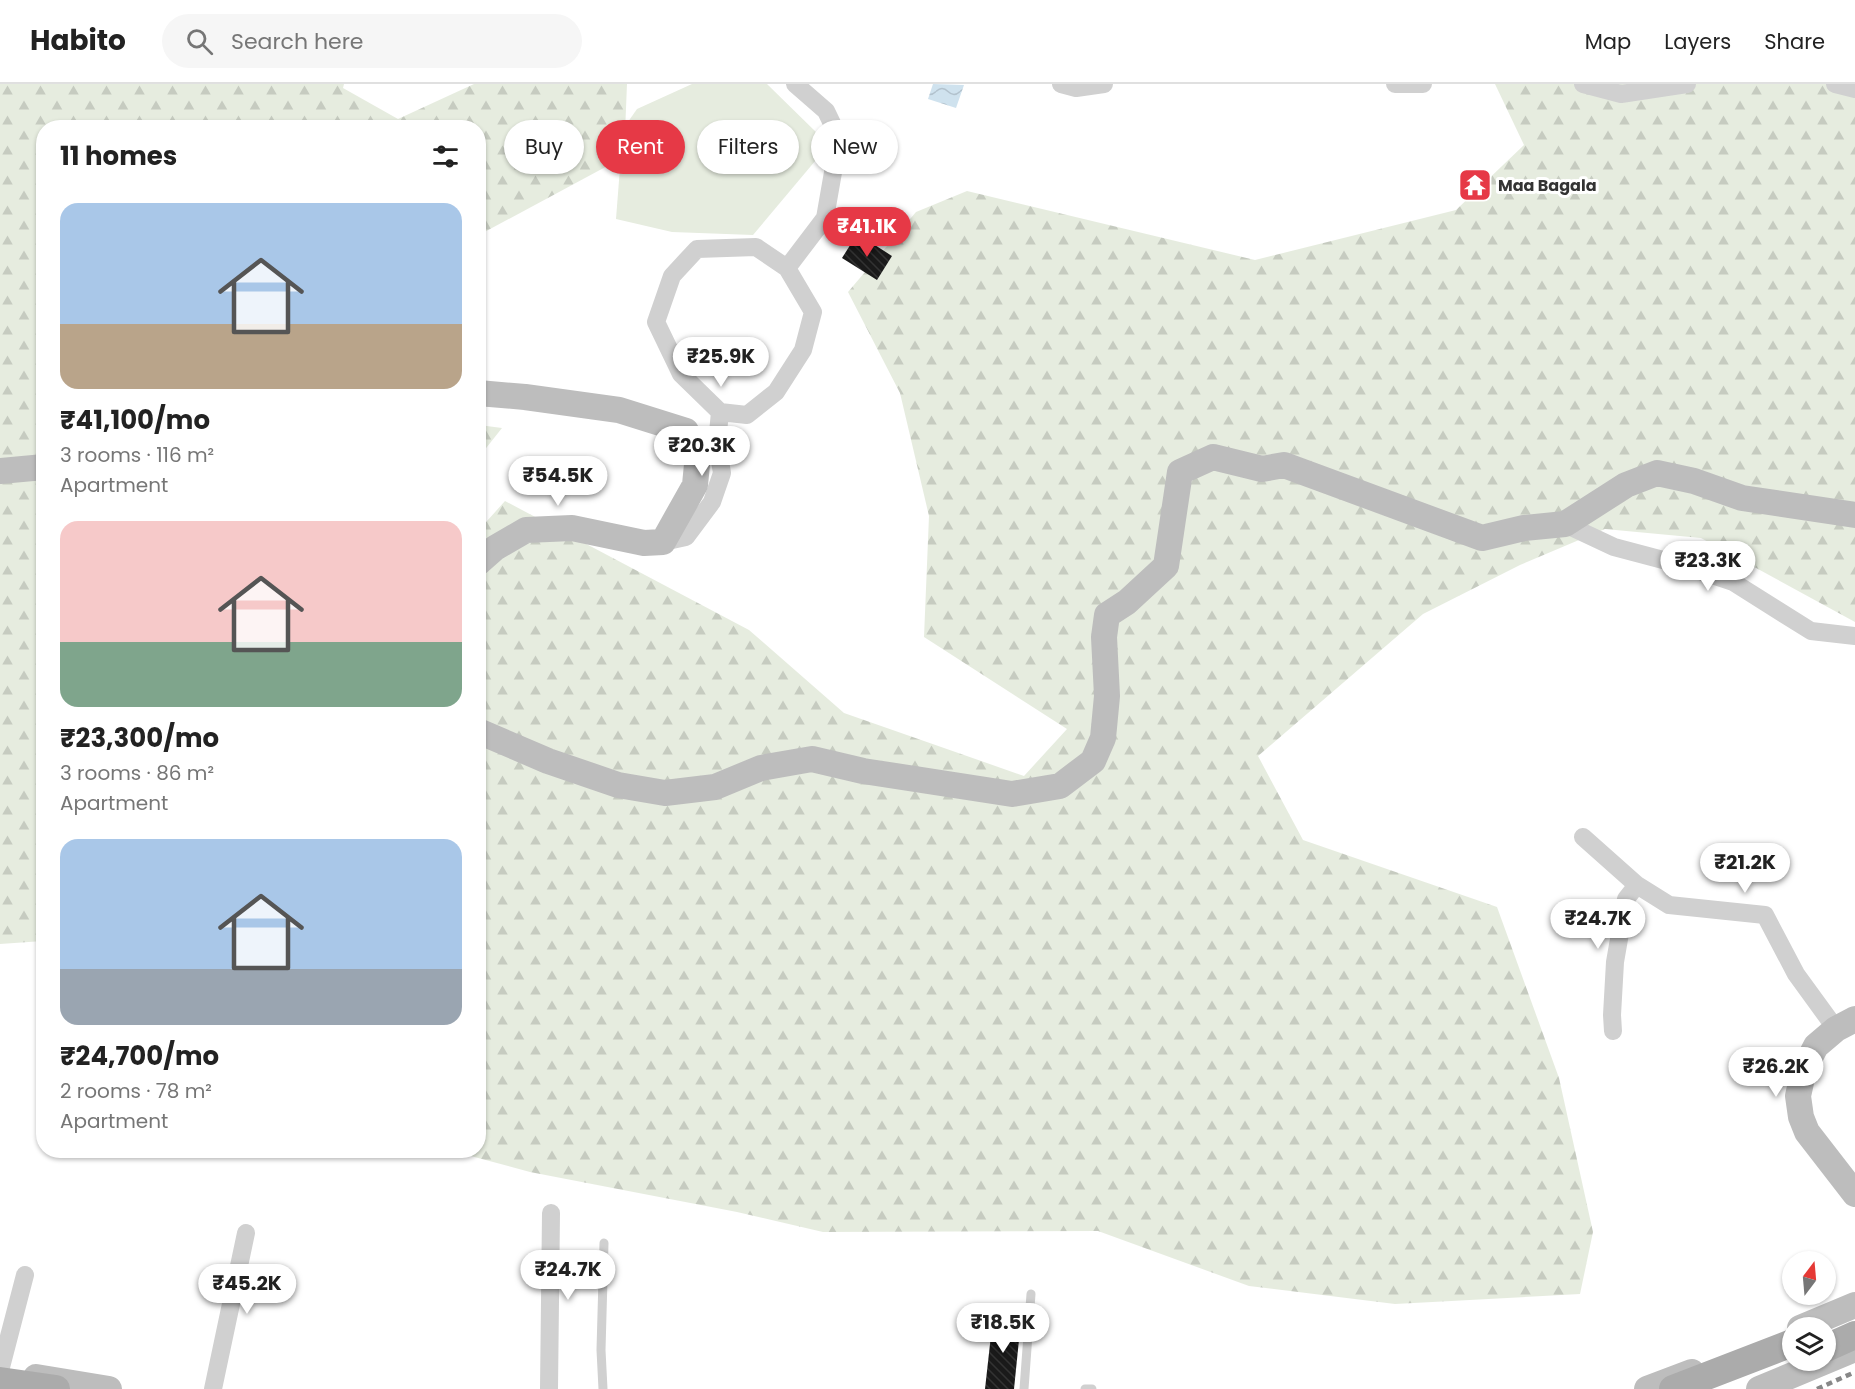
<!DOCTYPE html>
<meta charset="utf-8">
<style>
:root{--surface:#fff;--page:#f6f6f6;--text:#222;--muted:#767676;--line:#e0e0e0;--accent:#e63946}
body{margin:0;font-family:Poppins,sans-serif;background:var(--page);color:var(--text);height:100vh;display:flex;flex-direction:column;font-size:22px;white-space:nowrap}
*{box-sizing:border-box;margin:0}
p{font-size:20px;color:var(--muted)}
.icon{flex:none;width:33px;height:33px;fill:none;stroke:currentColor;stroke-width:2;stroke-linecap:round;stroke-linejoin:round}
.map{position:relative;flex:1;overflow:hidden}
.details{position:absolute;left:36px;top:36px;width:450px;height:1038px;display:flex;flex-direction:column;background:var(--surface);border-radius:24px;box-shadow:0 2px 4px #0004}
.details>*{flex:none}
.banner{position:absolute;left:504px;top:36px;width:570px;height:54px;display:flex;gap:12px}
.needle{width:39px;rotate:16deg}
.fabs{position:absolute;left:1782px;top:1167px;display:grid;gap:12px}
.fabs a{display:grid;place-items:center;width:54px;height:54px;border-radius:50%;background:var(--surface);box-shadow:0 2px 4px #0004;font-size:30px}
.price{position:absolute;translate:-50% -51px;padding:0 14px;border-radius:21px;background:#fff;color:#222;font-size:20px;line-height:39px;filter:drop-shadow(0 2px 3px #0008)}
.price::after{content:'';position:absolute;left:50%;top:36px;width:18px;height:14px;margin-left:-9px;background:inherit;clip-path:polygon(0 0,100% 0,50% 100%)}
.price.on{background:var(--accent);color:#fff}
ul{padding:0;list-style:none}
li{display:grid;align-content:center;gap:12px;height:318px;padding:0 24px}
li span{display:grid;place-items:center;height:186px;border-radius:18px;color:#555}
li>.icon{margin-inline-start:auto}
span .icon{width:108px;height:108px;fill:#fffc;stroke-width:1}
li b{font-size:26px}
h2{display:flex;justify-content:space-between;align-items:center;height:72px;padding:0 24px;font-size:26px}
.pill{padding:0 21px;border-radius:27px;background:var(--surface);box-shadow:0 2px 4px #0004;font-size:21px;line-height:54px}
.pill.on{background:var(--accent);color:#fff}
header{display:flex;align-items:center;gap:36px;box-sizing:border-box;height:84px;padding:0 30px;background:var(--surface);border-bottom:2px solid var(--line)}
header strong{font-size:28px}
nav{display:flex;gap:33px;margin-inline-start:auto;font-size:21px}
.search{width:420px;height:54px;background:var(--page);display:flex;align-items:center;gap:15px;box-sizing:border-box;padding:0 21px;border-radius:33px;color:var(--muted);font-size:22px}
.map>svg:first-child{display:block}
</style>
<header>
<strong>Habito</strong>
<div class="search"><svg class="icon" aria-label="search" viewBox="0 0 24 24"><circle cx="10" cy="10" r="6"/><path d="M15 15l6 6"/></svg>Search here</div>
<nav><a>Map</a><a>Layers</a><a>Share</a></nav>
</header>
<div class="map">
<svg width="1855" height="1305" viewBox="0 0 1855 1305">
<defs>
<pattern id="forest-firs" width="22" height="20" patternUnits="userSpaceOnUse" patternTransform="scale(1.5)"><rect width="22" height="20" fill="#e6ecdf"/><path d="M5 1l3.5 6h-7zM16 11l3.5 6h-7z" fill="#c6cbc0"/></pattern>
<pattern id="water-waves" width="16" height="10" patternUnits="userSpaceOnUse" patternTransform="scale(1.5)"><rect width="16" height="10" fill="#cfe2ee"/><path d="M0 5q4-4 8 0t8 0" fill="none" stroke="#b2c2cd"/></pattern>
<pattern id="building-back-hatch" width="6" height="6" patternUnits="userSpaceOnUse" patternTransform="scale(1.5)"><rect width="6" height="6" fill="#1a1a1a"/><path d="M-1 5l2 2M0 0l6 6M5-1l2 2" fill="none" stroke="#333"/></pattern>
</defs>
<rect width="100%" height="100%" fill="#fff"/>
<path fill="#e6ecdf" d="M 692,0 L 767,0 L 818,50 L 821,70 L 753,151 L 672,148 L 616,135 L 623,45 L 637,25 Z"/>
<path fill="url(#forest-firs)" d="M 0,0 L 344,0 L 343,4 L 398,35 L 474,0 L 627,0 L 624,73 L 479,151 L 478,44 L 44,44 L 43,857 L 0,860 Z
M 1495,0 L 1855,0 L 1855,538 L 1701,454 L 1605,445 L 1520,481 L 1423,530 L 1258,672 L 1303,756 L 1497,823 L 1559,994 L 1593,1148 L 1580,1210 L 1395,1220 L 1249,1202 L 1098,1147 L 823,1148 L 737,1128 L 530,1088 L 452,1067 L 478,1066 L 478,447 L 505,417 L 749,546 L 844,629 L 1024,692 L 1067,645 L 924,553 L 929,432 L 900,309 L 848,208 L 916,128 L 967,107 L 1255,176 L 1456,126 L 1524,61 Z
M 479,341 L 502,344 L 479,373 L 478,341 Z"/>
<path fill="url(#water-waves)" d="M 933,0 L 964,1 L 956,24 L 928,15 Z"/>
<path fill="url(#building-back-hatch)" d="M 854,155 L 864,161 L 867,156 L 892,172 L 877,196 L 842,174 Z
M 993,1233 L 1021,1236 L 1014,1305 L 985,1305 Z"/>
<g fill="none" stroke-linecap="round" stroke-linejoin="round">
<path stroke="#d0d0d0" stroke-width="9" d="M 603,1305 L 601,1266 L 604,1159
M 1024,1305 L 1031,1210
M 1085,1305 L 1092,1305"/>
<path stroke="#d0d0d0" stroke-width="18" d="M 1061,0 L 1076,4 L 1104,0
M 1395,0 L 1423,0
M 1583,0 L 1621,10 L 1687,0
M 1835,0 L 1855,5
M 756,163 L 787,184 L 813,228 L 803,266 L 776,308 L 747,331 L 720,328 L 681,290 L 656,238 L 672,192 L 697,165 Z
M 787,184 L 825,134 L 839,54 L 826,27 L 795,0
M 1565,440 L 1614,463 L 1682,481 L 1733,498 L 1811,547 L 1855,552
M 663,458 L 686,453 L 712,418 L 722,389 L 717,359 L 720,328
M 1583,753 L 1637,801 L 1669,821 L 1765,831 L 1796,890 L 1836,945
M 1613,947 L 1612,931 L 1615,878 L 1626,815 L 1637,801
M 0,1287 L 25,1191
M 213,1305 L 246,1149
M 549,1305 L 551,1129"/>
<path stroke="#bdbdbd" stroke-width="26" d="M 478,309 L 525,313 L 619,326 L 686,347 L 698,370 L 695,401 L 663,458 L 644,459 L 572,444 L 526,446 L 495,464 L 478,479
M 0,387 L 44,383
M 478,647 L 548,677 L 618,701 L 665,709 L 715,703 L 761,684 L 812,675 L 863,687 L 1012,710 L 1060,702 L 1093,677 L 1103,654 L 1107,612 L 1104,553 L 1107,531 L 1127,518 L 1166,482 L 1180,388 L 1213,373 L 1262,385 L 1284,381 L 1482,454 L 1524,444 L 1565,440 L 1626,401 L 1657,389 L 1694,397 L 1742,414 L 1855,431
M 1855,935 L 1836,945 L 1816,962 L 1804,985 L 1798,1012 L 1801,1033 L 1807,1048 L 1855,1110
M 1800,1244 L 1855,1221
M 36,1293 L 109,1305
M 1647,1305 L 1692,1288
M 1759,1305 L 1855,1265"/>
<path stroke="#ababab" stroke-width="28" d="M 1826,1264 L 1855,1251
M 0,1297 L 56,1305
M 1673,1305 L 1792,1259"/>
<path stroke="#888" stroke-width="4.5" stroke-dasharray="6 4.5" stroke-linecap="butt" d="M 1817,1305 L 1855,1288"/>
</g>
<defs>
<symbol id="temple-square" viewBox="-11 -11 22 22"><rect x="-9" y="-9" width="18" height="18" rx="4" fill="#e63946" stroke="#fff"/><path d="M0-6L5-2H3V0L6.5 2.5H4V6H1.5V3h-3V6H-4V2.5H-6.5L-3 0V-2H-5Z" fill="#fff"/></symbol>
</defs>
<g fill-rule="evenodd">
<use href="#temple-square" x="1456" y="82" width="38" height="38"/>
</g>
<g text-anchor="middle" stroke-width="6" stroke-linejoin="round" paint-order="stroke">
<g font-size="16" font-weight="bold" fill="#333" stroke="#fff" text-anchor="start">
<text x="1498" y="107">Maa Bagala</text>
</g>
</g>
</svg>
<div class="fabs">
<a><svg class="needle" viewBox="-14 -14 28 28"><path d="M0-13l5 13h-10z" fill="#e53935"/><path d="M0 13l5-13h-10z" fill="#767676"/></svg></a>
<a><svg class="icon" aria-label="layers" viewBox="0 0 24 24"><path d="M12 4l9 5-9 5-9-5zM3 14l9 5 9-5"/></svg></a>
</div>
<b class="price on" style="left:867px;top:174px">₹41.1K</b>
<b class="price" style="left:721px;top:304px">₹25.9K</b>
<b class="price" style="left:702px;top:393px">₹20.3K</b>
<b class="price" style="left:558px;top:423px">₹54.5K</b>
<b class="price" style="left:1708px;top:508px">₹23.3K</b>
<b class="price" style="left:1745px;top:810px">₹21.2K</b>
<b class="price" style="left:1598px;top:866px">₹24.7K</b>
<b class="price" style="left:1776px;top:1014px">₹26.2K</b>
<b class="price" style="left:568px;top:1217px">₹24.7K</b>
<b class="price" style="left:247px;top:1231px">₹45.2K</b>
<b class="price" style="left:1003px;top:1270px">₹18.5K</b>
<div class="banner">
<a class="pill">Buy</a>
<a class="pill on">Rent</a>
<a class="pill">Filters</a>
<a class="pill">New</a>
</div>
<section class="details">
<h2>11 homes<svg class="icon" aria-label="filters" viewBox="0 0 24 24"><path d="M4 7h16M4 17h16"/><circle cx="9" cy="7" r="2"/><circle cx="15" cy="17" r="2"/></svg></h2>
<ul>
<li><span style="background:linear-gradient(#a9c7e8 65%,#b9a48a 0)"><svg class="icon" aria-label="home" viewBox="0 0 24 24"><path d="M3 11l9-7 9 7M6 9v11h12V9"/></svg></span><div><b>₹41,100/mo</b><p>3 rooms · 116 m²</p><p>Apartment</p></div></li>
<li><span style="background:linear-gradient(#f6c9c9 65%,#7fa58c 0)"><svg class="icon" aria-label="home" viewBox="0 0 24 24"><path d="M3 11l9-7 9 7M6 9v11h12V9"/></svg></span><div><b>₹23,300/mo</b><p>3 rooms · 86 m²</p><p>Apartment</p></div></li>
<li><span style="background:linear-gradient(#a9c7e8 70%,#9aa5b1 0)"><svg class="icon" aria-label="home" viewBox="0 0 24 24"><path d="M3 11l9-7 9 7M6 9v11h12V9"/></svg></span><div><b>₹24,700/mo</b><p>2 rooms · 78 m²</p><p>Apartment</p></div></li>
</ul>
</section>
</div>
